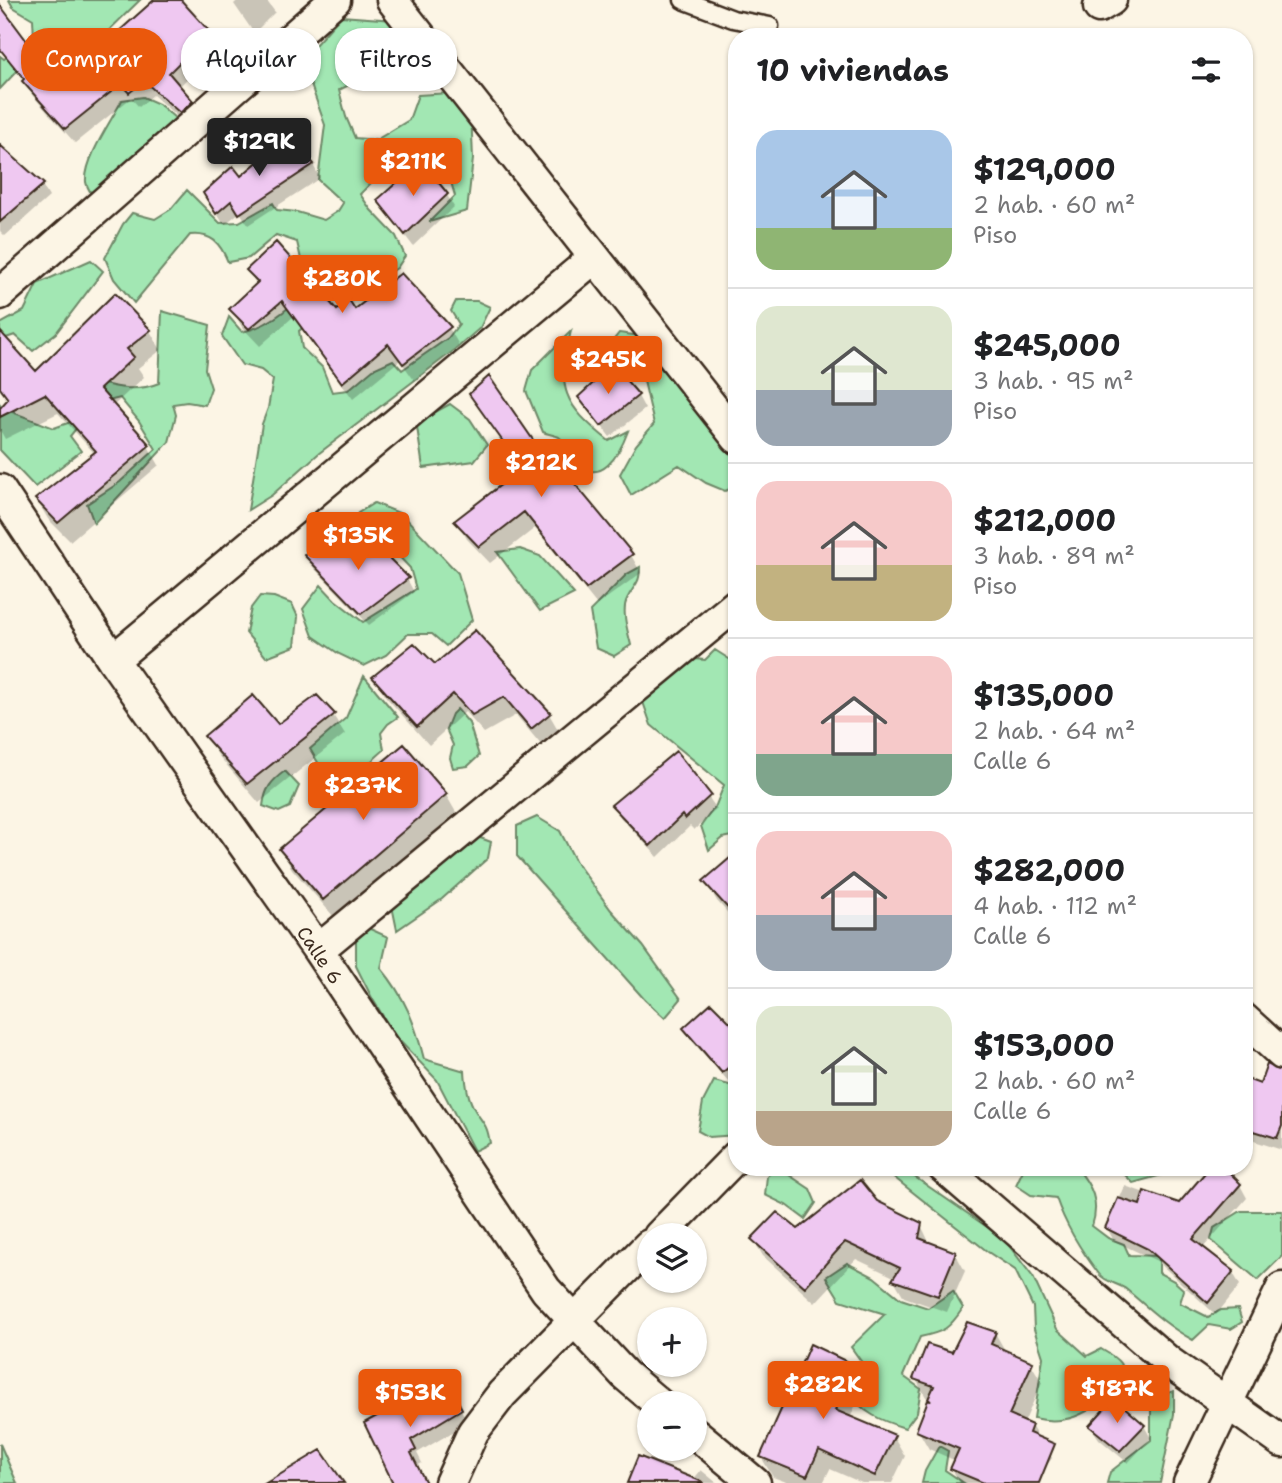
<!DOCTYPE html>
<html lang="es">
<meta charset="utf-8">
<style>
:root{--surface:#fff;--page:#f6f6f6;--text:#202124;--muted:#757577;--line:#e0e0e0;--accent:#ea580c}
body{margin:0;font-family:"Shantell Sans",sans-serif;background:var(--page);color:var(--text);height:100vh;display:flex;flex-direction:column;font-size:26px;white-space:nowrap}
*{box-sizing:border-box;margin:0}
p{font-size:23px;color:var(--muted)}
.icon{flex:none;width:38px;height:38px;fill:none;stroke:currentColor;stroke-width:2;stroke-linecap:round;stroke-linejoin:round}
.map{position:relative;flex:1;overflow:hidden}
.side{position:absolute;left:728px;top:28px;width:525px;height:1148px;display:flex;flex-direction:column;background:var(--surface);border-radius:28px;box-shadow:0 2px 5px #0004}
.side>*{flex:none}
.banner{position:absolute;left:21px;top:28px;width:602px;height:63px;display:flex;gap:14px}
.controls{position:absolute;left:637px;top:1223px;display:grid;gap:14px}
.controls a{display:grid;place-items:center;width:70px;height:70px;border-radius:50%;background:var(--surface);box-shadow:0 2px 5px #0004;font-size:35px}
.price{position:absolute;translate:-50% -60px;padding:0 16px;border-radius:7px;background:var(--accent);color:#fff;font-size:23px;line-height:46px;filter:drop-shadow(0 2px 4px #0008)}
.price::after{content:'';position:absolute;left:50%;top:42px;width:21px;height:16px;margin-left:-10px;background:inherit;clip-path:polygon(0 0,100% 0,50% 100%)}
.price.on{background:#222;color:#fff}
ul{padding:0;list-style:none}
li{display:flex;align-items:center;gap:21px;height:175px;padding:0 28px}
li+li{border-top:2px solid var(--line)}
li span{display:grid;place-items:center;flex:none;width:196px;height:140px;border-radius:21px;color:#555}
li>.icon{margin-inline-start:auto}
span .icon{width:84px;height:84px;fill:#fffc;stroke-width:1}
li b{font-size:30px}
h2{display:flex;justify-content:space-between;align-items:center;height:84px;padding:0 28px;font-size:30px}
.tag{padding:0 24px;border-radius:28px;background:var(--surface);box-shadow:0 2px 5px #0004;font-size:24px;line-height:63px}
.tag.on{background:var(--accent);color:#fff}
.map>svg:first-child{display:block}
</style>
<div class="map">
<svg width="1282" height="1483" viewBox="0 0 1282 1483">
<rect width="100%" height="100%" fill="#fcf5e5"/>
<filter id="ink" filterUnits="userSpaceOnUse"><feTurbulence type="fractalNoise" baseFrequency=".0143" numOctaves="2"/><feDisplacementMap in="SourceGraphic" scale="14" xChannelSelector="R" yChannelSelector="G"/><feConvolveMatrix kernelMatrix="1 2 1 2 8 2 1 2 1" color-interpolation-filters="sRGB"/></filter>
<g filter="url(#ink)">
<path fill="#a2e7b3" stroke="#6e8868" stroke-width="2" d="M 9,0 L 140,0 L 96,43 L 80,54 L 71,40 C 41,42 20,68 0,89 L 0,56 L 4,59 L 34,38 L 33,19 L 13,7 Z
M 341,16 L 394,20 L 391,57 L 377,71 L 339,90 L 346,117 L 355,138 L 376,140 L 409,120 L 418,95 L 450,93 L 471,110 L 473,159 L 467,211 L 429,222 L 455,196 L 445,161 L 426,148 L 376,178 L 360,194 L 371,210 L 396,236 L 405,256 L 397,268 L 362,290 L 343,292 L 299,331 L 302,348 L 322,367 L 332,392 L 348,390 L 373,369 L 393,360 L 402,370 L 448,338 L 459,324 L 451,311 L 456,301 L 477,301 L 490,307 L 480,328 L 457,348 L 318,454 L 272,495 L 248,510 L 262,424 L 268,408 L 273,380 L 261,370 L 242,365 L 222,336 L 229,317 L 242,332 C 273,325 298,302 316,276 L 301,259 L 297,242 L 276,235 L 249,258 L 228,262 C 220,243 212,233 190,235 L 134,303 L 114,279 L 105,258 L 123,224 L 132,213 L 155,219 L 171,209 L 187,190 L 220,223 L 239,222 L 273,203 L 277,210 L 297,212 L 324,220 L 338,211 L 343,203 L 318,180 L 325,125 L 311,85 L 296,66 Z
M 143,97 L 159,104 L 183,125 L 96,202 C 93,196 87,188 86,182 C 84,159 112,120 122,100 Z
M 91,260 L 103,271 L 56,333 L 33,351 L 15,335 L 0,340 L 0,324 L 24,311 L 37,284 Z
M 162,311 L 210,325 L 205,369 L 211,388 L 205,405 L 187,402 L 173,404 L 176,415 L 169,442 L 94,523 L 87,504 L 120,482 L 156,449 L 139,421 L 120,398 L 96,404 L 70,436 L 81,451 L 35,487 L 0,450 L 0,404 L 4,409 L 54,428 L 71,422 L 96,382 C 118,388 137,392 159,383 Z
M 571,331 C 556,389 563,404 609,441 L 628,431 C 620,453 600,490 575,460 C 570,454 566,442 559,437 C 555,435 547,434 543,432 L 526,391 L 532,370 Z
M 619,333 L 655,338 L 737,409 L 737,486 L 725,491 L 706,483 L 679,465 L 631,495 L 620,474 L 636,445 L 654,424 L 644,381 L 608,347 Z
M 450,404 L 470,419 L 487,445 L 474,461 L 423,468 L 417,427 L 428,416 Z
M 374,503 L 402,514 L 458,573 L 472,620 L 446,646 L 432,634 L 408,634 L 386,655 L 364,666 L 339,654 L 313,636 L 303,609 L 321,585 L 335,600 L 363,622 L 416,589 L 410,568 L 358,513 Z
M 520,549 L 540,556 L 574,594 L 540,611 L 497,552 Z
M 640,567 C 640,585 634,584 627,599 C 621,611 628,632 631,645 L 614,656 L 596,648 L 590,611 L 627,574 Z
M 260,596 L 274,597 L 292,604 L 298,617 L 295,646 L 266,657 L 246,633 L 251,608 Z
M 715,650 L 737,664 L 737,835 L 723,838 L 709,850 L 701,826 L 716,805 L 724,785 L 651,725 L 643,702 L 650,659 L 684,658 L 705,660 Z
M 364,676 L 398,717 L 388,724 L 381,733 L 384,750 L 356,775 L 343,779 L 323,771 L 310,749 L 346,718 Z
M 457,709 L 469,723 L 479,756 L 468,766 L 453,768 L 450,758 L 453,745 L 446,729 L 452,714 Z
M 285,771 L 299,786 L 290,807 L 279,812 L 263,806 C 265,789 271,781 285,771 Z
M 537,817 L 560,831 L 576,862 L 611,910 L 643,946 L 681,999 L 665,1018 L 645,1000 L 517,856 L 517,826 Z
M 475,836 L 491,842 L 488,858 L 442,899 L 397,930 L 392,906 L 455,857 Z
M 368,928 L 388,937 L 381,968 C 405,997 415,1023 424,1059 L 465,1071 C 466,1086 468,1099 476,1112 C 485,1126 487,1125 490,1143 L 474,1151 L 437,1080 L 395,1036 L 372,998 L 356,966 L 356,939 Z
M 714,1081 L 737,1087 L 737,1135 L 709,1137 L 698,1131 L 703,1102 Z
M 777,1167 L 810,1189 L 816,1203 L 805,1219 L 786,1205 L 765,1195 L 767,1176 Z
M 881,1167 L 905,1167 L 909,1173 L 1003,1238 L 1033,1277 L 1057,1329 L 1087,1356 L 1101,1349 C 1122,1361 1123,1363 1126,1387 C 1094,1406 1073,1428 1034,1418 L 1043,1357 L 1034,1329 L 1033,1307 L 1015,1270 L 988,1252 Z
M 1020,1167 L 1076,1167 C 1092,1186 1100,1202 1092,1226 L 1108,1238 L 1124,1244 L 1129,1255 L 1159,1256 L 1159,1273 L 1174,1281 L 1184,1290 L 1180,1303 L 1208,1317 L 1221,1310 L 1238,1309 L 1242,1322 L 1231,1329 L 1209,1325 L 1193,1340 C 1168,1327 1148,1308 1127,1290 C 1119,1283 1106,1283 1099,1274 C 1082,1252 1065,1224 1056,1198 L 1031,1195 L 1016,1185 L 1023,1170 Z
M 1121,1167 L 1191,1167 L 1133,1183 L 1120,1170 Z
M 1241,1211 L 1282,1211 L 1282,1256 L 1258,1280 L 1211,1240 L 1214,1228 Z
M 847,1263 L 874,1277 L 901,1299 L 928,1308 L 953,1291 L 963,1308 C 949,1329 944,1332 920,1337 L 903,1376 L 921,1389 L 917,1412 L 905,1428 C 882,1421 861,1413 850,1392 L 863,1364 L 851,1347 L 885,1314 L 840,1300 L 826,1277 Z
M 1174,1391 L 1174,1414 L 1160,1483 L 1107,1483 L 1110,1472 L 1151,1440 L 1151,1398 Z
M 0,1444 L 17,1483 L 0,1483 Z
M 939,1446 L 948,1451 L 945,1470 L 964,1483 L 922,1483 L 925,1471 Z"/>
<path fill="#0003" d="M 157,0 L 179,0 L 208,33 L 217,48 L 179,87 L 192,102 L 201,117 L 189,127 L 153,95 L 139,107 L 131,98 L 75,143 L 33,96 L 24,80 L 0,50 L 0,12 L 44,67 L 81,67 Z
M 238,0 L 266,0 L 275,12 L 254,33 L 234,4 Z
M 289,137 L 313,165 L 320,178 L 248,225 L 240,212 L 224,225 L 205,193 L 241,179 Z
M 0,144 L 42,185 L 49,197 L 5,236 L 0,231 Z
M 447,195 L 454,207 L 413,246 L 379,201 Z
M 248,270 L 337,312 L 355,311 L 449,328 L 459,345 L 414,380 L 400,360 L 353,399 L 293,317 L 260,346 L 242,327 L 232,309 L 257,285 Z
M 115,295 L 150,331 L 161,350 L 138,368 L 144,377 L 113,406 L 148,446 L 159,465 L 70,541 L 48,519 L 37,500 L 95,454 L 58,413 L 5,439 L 0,430 L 0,410 L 9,401 L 0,390 L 0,355 L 36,373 Z
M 471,395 L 538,450 L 542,447 L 631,555 L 641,573 L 597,605 L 535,528 L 490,563 L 467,539 L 457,521 L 503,485 L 520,465 Z
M 638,396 L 645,409 L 610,437 L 580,398 Z
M 307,556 L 341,558 L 407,579 L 414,592 L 369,625 L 314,568 Z
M 435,666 L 549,714 L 560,733 L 543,747 L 516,715 L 484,733 L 465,712 L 429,745 L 386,697 L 375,678 Z
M 333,715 L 345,734 L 259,803 L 218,755 L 207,736 L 278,726 Z
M 404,747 L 446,795 L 457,814 L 335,918 L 292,869 L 281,850 Z
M 676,753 L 717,809 L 694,830 L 690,826 L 658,857 L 621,818 L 613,805 Z
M 737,855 L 737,923 L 717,901 L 706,882 Z
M 685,1028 L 737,1031 L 737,1079 L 731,1084 L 692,1041 Z
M 1282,1072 L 1282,1150 L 1251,1140 L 1244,1128 L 1261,1086 Z
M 1240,1185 L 1247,1198 L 1202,1249 L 1233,1273 L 1240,1285 L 1216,1315 L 1157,1261 L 1114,1241 L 1107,1228 L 1125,1186 L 1179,1205 Z
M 876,1202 L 921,1225 L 930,1244 L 955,1253 L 965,1271 L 947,1312 L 904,1297 L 894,1280 L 896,1278 L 856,1259 L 815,1303 L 763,1256 L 753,1239 L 798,1232 Z
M 995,1333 L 1006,1352 L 1031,1364 L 1042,1382 L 1024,1423 L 1031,1426 L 1052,1458 L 1034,1483 L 960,1483 L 952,1469 L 956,1461 L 929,1449 L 918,1430 L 934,1404 L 930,1398 L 926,1397 L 915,1378 L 952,1355 Z
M 852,1366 L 864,1386 L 850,1418 L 894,1437 L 905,1456 L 892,1483 L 862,1483 L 830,1469 L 823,1483 L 789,1483 L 773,1477 L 761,1457 Z
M 452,1393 L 468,1423 L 417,1453 L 422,1463 L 417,1466 L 425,1483 L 395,1483 L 366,1424 Z
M 1144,1426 L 1151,1438 L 1128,1463 L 1099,1439 L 1091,1427 Z
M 701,1470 L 717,1483 L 629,1483 L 693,1480 Z"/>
<path fill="#efc8f1" stroke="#3b2a1e" stroke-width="2" d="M 154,0 L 181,0 L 210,32 L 169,73 L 193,101 L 180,113 L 144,81 L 129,93 L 121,84 L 65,129 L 22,81 L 24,79 L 0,49 L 0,5 L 44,64 L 66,47 L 81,65 Z
M 289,135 L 314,164 L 239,214 L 231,201 L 216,214 L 203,193 L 233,166 L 241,176 Z
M 0,145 L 44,184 L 0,222 Z
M 421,161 L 448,194 L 405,235 L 377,200 Z
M 276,242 L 337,310 L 349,300 L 355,309 L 401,273 L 451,327 L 403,364 L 388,344 L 342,383 L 282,301 L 249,329 L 229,309 L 258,282 L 246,270 Z
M 115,293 L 151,330 L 127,349 L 134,357 L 100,389 L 150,445 L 58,523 L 35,499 L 96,451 L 45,394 L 0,417 L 0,408 L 8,399 L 0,388 L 0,331 L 36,371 Z
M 613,365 L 639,395 L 601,426 L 578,397 Z
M 489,376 L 538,447 L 542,444 L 633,554 L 586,589 L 524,512 L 479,547 L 454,521 L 502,484 L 498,481 L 519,464 L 469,394 Z
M 324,537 L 342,555 L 369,538 L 409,578 L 361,614 L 304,555 Z
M 475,630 L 551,713 L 531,729 L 504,697 L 472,715 L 453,694 L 417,727 L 372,677 L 414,643 L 435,664 Z
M 253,695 L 278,724 L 317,695 L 335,714 L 247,784 L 204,736 Z
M 404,744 L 447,794 L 323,900 L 279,849 Z
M 676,751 L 711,795 L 685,819 L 682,815 L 650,846 L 611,805 Z
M 737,852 L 737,918 L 703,881 Z
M 711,1003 L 737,1029 L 737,1060 L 722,1073 L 683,1028 Z
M 1267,1064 L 1282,1071 L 1282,1126 L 1277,1138 L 1244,1128 L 1244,1078 L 1260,1084 Z
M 1210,1167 L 1224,1167 L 1241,1184 L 1193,1239 L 1234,1271 L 1208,1303 L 1148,1249 L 1105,1228 L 1118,1198 L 1140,1205 L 1144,1191 L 1179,1203 Z
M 860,1180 L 877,1201 L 922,1223 L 919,1238 L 956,1252 L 938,1296 L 892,1280 L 900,1268 L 845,1242 L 805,1287 L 751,1239 L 777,1212 L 798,1229 Z
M 967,1322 L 996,1332 L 991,1344 L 1033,1362 L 1009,1415 L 1032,1425 L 1029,1433 L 1055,1444 L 1039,1483 L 984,1483 L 950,1469 L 959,1449 L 916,1431 L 928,1400 L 931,1401 L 928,1399 L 934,1386 L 913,1379 L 927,1344 L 952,1352 Z
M 810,1344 L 854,1365 L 835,1410 L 895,1435 L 875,1476 L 819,1450 L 807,1476 L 760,1457 Z
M 446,1378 L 462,1409 L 411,1440 L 416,1450 L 411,1453 L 426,1483 L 393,1483 L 364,1423 Z
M 1114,1398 L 1145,1425 L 1120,1451 L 1089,1426 Z
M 321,1450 L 344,1483 L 266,1483 Z
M 638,1456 L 703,1482 L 703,1483 L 627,1483 Z"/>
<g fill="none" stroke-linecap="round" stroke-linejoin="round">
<defs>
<path id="service" d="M 683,0 L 733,19 L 770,26"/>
<path id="minor" d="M 392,0 L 737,438
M 1099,7 L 1111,0
M 0,294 L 335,0
M 0,490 L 113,660 L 318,950 L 546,1290 L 625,1375 L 659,1404
M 113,660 L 594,258
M 318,950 L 737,604
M 1244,1019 L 1282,1054
M 943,1167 L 1169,1362 L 1282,1442
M 659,1236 L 737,1156
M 695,1433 L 755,1483
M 450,1483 L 473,1432 L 502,1394 L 649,1245
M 1189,1483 L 1282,1288"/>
</defs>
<use href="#service" stroke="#3b2a1e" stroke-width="21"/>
<use href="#minor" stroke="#3b2a1e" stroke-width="35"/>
<use href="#service" stroke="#fcf5e5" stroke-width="16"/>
<use href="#minor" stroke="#fcf5e5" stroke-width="30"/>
</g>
</g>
<g text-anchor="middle" stroke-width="6" stroke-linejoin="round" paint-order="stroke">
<g font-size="19" fill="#3b2a1e" stroke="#fcf5e5">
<text transform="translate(320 955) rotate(56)" y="7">Calle 6</text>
</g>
</g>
</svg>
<div class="controls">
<a><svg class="icon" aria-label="layers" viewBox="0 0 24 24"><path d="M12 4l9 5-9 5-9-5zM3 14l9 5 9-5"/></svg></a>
<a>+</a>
<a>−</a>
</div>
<b class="price on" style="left:259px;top:178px">$129K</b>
<b class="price" style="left:413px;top:198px">$211K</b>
<b class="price" style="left:342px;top:315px">$280K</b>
<b class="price" style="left:608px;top:396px">$245K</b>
<b class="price" style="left:541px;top:499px">$212K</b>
<b class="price" style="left:358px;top:572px">$135K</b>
<b class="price" style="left:363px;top:822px">$237K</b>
<b class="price" style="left:823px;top:1421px">$282K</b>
<b class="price" style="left:1117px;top:1425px">$187K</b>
<b class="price" style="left:410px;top:1429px">$153K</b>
<div class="banner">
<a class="tag on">Comprar</a>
<a class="tag">Alquilar</a>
<a class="tag">Filtros</a>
</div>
<section class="side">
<h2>10 viviendas<svg class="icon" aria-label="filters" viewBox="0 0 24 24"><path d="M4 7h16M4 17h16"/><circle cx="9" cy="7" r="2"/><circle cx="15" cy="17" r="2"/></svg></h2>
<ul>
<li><span style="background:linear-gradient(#a9c7e8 70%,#8fb573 0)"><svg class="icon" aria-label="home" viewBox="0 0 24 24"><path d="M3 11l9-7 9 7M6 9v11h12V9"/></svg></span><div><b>$129,000</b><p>2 hab. · 60 m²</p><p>Piso</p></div></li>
<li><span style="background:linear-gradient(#dfe7d0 60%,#9aa5b1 0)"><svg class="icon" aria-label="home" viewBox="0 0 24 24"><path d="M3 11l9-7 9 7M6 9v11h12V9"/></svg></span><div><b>$245,000</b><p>3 hab. · 95 m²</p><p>Piso</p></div></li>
<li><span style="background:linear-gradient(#f6c9c9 60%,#c2b280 0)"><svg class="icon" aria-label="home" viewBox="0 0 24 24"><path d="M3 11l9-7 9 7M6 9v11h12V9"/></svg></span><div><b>$212,000</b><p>3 hab. · 89 m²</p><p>Piso</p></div></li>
<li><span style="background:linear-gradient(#f6c9c9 70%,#7fa58c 0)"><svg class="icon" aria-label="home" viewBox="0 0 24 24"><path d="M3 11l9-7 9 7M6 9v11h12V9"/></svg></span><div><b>$135,000</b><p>2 hab. · 64 m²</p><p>Calle 6</p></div></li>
<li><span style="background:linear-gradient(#f6c9c9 60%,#9aa5b1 0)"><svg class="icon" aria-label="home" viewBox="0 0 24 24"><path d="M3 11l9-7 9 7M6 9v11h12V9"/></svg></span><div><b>$282,000</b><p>4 hab. · 112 m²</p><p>Calle 6</p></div></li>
<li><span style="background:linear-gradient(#dfe7d0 75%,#b9a48a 0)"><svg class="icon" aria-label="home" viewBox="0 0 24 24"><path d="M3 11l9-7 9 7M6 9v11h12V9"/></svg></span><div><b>$153,000</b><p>2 hab. · 60 m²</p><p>Calle 6</p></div></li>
</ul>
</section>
</div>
